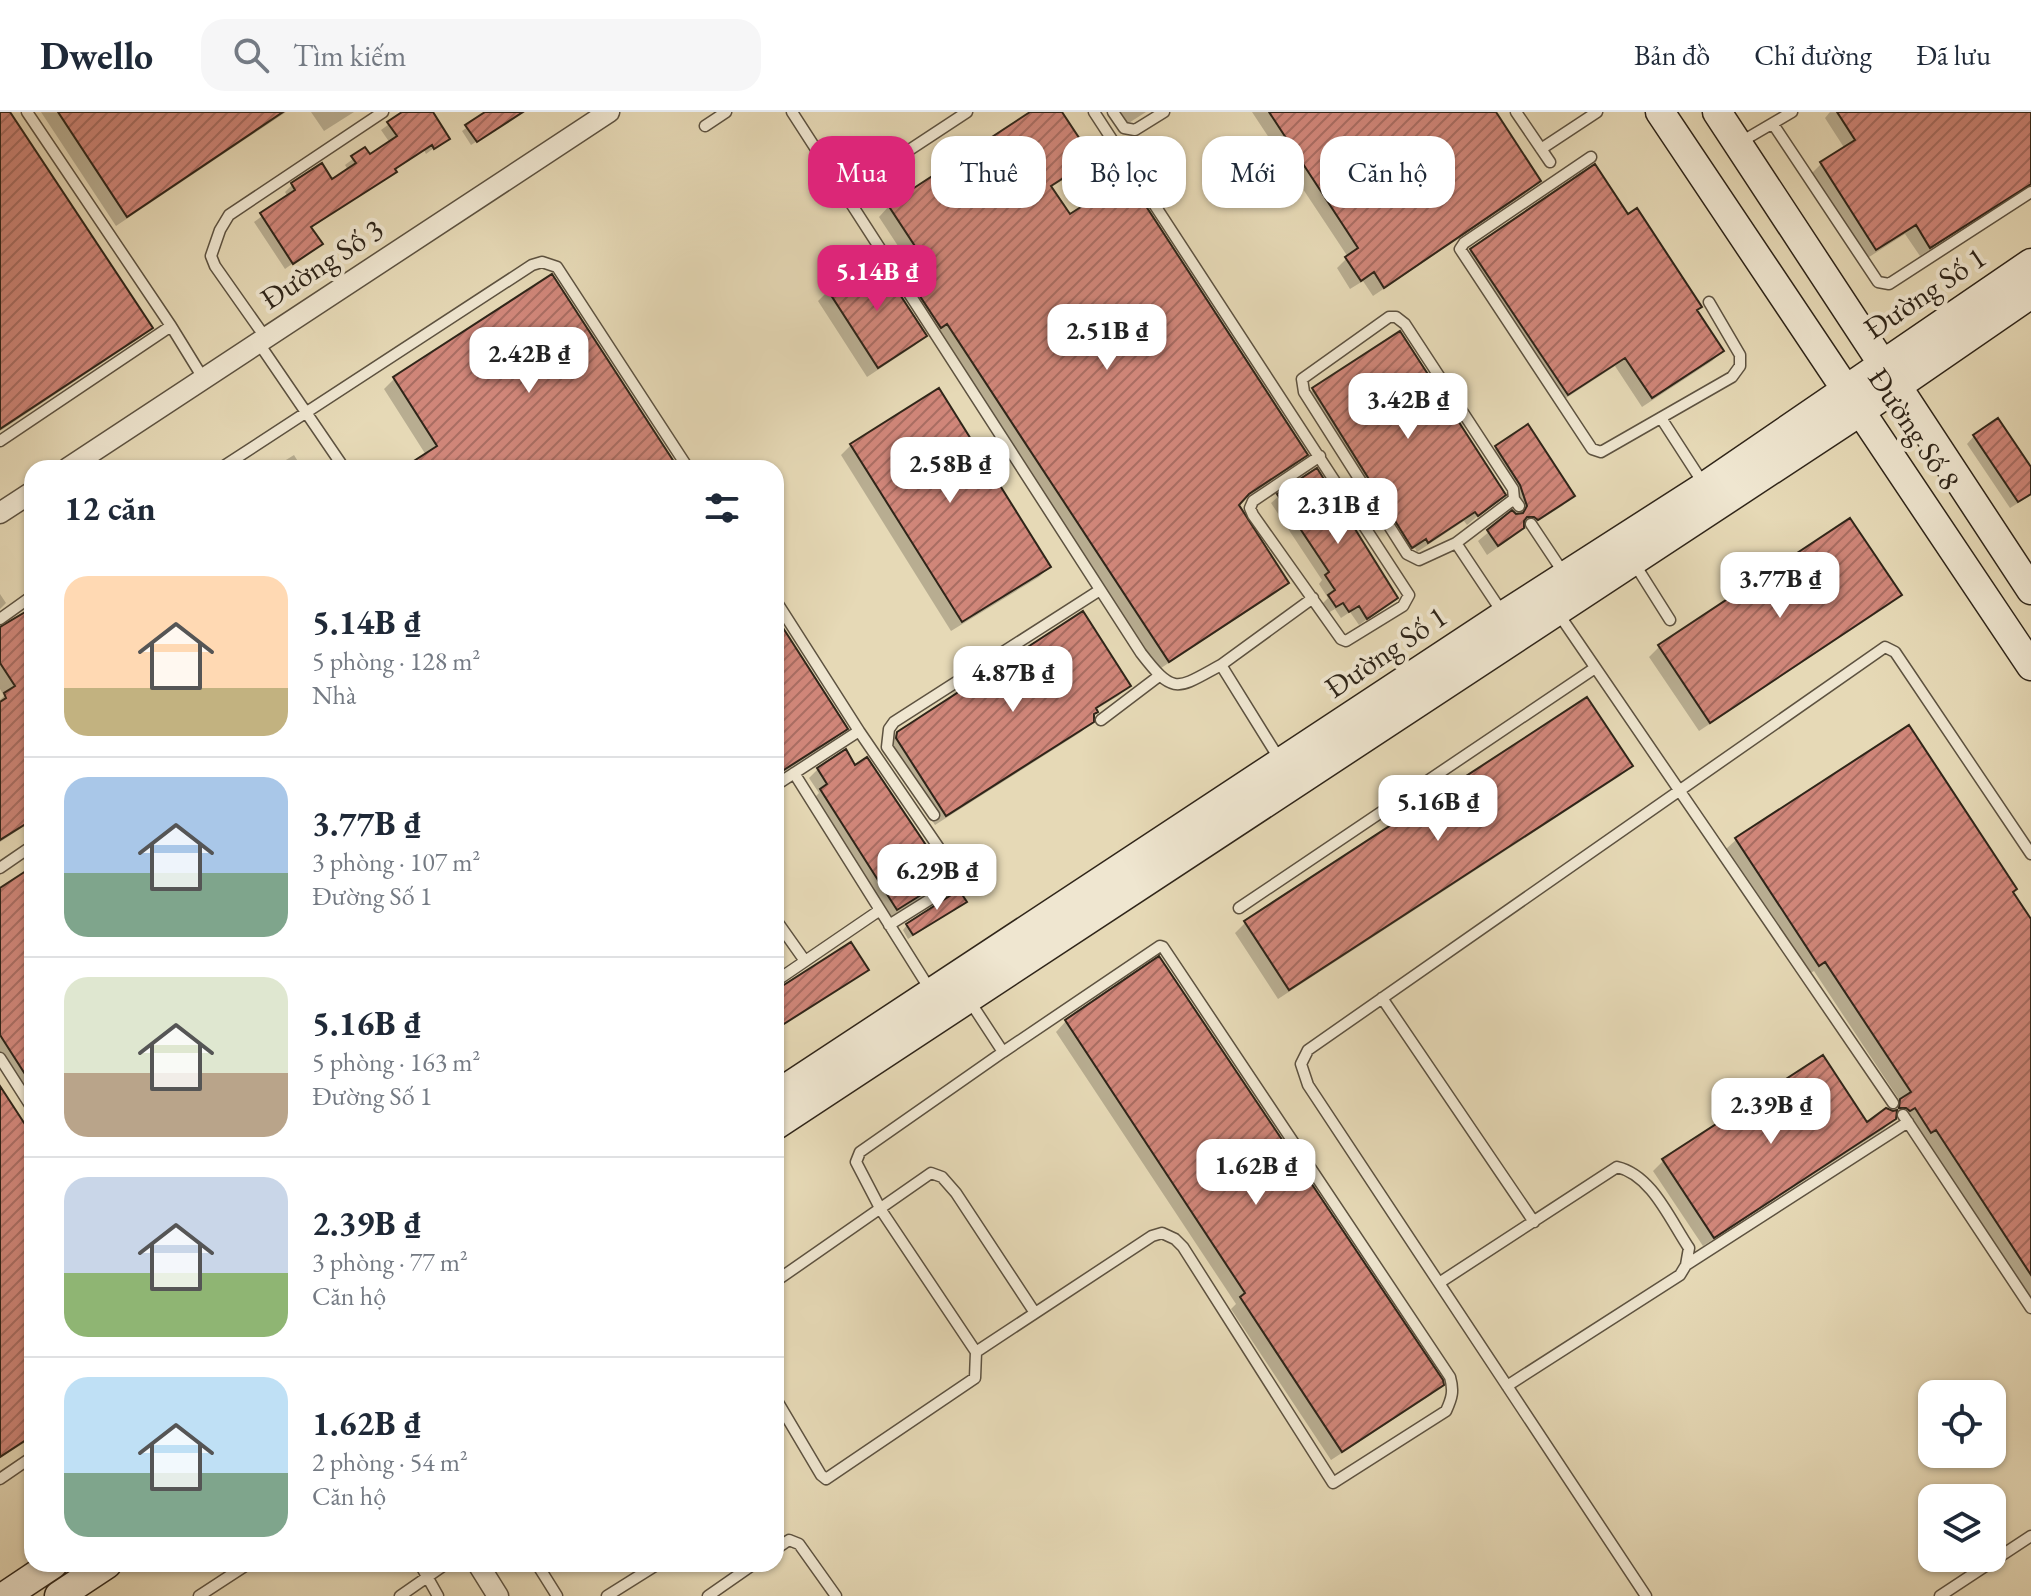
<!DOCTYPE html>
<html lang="vi">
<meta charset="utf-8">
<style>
:root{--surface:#fff;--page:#f6f6f7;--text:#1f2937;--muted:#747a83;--line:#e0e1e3;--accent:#db2777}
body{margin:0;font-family:"EB Garamond",serif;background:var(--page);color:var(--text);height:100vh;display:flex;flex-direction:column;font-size:30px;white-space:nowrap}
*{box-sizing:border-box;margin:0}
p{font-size:26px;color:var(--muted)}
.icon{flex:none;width:44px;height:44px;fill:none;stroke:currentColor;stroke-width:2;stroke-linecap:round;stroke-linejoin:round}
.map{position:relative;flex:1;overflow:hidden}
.drawer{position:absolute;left:24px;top:348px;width:760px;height:1112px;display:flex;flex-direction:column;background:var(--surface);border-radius:24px;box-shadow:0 2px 6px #0004}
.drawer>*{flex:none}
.banner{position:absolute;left:808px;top:24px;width:760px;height:72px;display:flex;gap:16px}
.controls{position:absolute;left:1918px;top:1268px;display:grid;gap:16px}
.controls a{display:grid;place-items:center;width:88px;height:88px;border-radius:16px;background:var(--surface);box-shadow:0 2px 6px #0004;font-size:40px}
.price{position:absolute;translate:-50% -68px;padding:0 18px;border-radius:16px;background:#fff;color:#222;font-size:26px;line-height:52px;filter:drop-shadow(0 2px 4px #0008)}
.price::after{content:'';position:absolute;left:50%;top:48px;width:24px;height:18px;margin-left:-12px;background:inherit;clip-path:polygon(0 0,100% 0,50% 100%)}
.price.active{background:var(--accent);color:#fff}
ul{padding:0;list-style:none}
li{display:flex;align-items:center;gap:24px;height:200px;padding:0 40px}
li+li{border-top:2px solid var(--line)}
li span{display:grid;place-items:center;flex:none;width:224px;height:160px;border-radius:24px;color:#555}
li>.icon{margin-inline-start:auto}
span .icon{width:96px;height:96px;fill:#fffc;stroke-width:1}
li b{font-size:34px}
h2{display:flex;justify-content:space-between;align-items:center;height:96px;padding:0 40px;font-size:34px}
.chip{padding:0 28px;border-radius:24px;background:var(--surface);box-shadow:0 2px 6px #0004;font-size:28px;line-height:72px}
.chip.active{background:var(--accent);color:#fff}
header{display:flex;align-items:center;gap:48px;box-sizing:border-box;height:112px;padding:0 40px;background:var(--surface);border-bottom:2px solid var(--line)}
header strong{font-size:38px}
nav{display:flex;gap:44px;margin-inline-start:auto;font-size:28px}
.search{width:560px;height:72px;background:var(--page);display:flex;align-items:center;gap:20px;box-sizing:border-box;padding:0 28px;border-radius:24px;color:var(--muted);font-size:30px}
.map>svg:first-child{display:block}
</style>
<header>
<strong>Dwello</strong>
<div class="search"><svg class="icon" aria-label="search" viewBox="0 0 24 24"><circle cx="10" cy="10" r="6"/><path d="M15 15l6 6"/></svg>Tìm kiếm</div>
<nav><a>Bản đồ</a><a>Chỉ đường</a><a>Đã lưu</a></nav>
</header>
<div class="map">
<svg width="2031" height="1484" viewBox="0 0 2031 1484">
<defs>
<pattern id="building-hatch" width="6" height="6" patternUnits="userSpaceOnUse" patternTransform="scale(2)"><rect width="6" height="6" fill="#d08679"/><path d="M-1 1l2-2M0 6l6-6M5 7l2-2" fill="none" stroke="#a96d62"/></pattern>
</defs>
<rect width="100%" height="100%" fill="#e6d9b6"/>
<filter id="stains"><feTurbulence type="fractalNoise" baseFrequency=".0025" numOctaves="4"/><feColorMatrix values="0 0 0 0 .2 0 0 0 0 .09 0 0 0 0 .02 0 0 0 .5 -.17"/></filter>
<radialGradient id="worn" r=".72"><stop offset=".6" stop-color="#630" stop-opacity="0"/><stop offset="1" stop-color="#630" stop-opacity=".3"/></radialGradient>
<path fill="#0003" d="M 0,0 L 7,0 L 150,216 L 140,226 L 0,319 Z
M 41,0 L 286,0 L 116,114 Z
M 311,0 L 354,0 L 324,19 Z
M 406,0 L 430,0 L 447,26 L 426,42 L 424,38 L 310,117 L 320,132 L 285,157 L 254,110 L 288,85 L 285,80 L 292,73 L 332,69 L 348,58 L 345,53 L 365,38 L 369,45 L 390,31 L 381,18 Z
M 489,0 L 505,0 L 505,11 L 471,33 L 462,19 Z
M 1034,0 L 1059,0 L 1090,47 L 1080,57 L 1050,76 L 1070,105 L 1305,342 L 1295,353 L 1236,393 L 1287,471 L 1276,481 L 1158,558 L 936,220 L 930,224 L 900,178 L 917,163 L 879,105 L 889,94 Z
M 1114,0 L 1146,0 L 1124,14 Z
M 1252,0 L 1494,0 L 1539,69 L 1529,79 L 1373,184 L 1363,169 L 1350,177 L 1337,156 L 1348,145 Z
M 1830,0 L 2031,0 L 2031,77 L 2023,82 L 2015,82 L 1920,144 L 1905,122 L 1866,147 L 1811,62 L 1821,52 L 1845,37 L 1825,6 Z
M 1471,138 L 1695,199 L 1722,239 L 1712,249 L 1642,295 L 1615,254 L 1557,292 L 1461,148 Z
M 876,148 L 925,224 L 914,234 L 867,265 L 818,189 L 828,179 Z
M 552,165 L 677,356 L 406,356 L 426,343 L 384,277 L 394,267 Z
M 1399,222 L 1503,383 L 1467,413 L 1464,409 L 1417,440 L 1415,436 L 1402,444 L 1302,288 L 1313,278 Z
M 1528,315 L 1573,383 L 1562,394 L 1526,417 L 1523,415 L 1511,426 L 1487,443 L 1478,429 L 1514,399 L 1510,383 L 1486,346 L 1496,336 Z
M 1974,324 L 2031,359 L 2031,383 L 2010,396 L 1967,332 Z
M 851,333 L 1049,455 L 1039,465 L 951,519 L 841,343 Z
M 294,343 L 302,356 L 273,356 Z
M 1279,384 L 1396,486 L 1359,513 L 1350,500 L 1341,506 L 1335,497 L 1328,501 L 1322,492 L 1328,486 L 1319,472 L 1322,468 L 1271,391 Z
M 1849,408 L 1899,483 L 1889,493 L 1699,619 L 1649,545 L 1659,535 Z
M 0,482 L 6,491 L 0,497 Z
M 32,498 L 32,709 L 0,730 L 0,588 L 4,584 L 0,577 L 0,516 Z
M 1082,501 L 1128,574 L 1118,584 L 1095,598 L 1092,610 L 1081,620 L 935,713 L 887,637 L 890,629 L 901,617 Z
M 776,509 L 845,616 L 835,627 L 776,665 Z
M 1630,654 L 1620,664 L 1278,887 L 1235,821 L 1245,811 Z
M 855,656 L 943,768 L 934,777 L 888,806 L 812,688 L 819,681 L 809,666 L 818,657 Z
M 1737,727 L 2011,780 L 2031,811 L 2031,1188 L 1925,1027 L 1920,1030 L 1904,1005 L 1898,1008 L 1895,1005 L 1884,1017 L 1703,1134 L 1653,1059 L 1664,1048 L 1866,1012 L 1890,1000 L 1900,989 L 1814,859 L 1808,862 L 1726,737 Z
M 32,758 L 32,998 L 0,949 L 0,778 Z
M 960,794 L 908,827 L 903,818 L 907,813 Z
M 1066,909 L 1441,1273 L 1431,1283 L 1331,1348 L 1231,1197 L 1236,1192 L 1056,920 Z
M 0,977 L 32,1027 L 32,1326 L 0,1346 Z"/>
<path fill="url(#building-hatch)" stroke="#2f2519" stroke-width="2" d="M 0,0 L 10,0 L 153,216 L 0,317 Z
M 58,0 L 283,0 L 127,105 Z
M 402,0 L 433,0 L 450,27 L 434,37 L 432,33 L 395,57 L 397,60 L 311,115 L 323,132 L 293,152 L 260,101 L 295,78 L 291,71 L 322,51 L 332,67 L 356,51 L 351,44 L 365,35 L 370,42 L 397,24 L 387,10 Z
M 485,0 L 523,0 L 477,30 L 465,13 Z
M 1030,0 L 1062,0 L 1093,47 L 1051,74 L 1070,102 L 1127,65 L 1308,343 L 1249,382 L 1239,393 L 1289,471 L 1169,550 L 947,212 L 941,216 L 908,166 L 928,154 L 888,93 Z
M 1269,0 L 1496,0 L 1541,69 L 1384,176 L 1374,160 L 1361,169 L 1345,145 L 1358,136 Z
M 1837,0 L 2031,0 L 2031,72 L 1930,136 L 1916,113 L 1876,138 L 1820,50 L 1855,28 Z
M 1595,52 L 1628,102 L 1637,96 L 1702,195 L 1697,198 L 1724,239 L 1652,286 L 1625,246 L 1568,283 L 1470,137 Z
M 876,146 L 927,224 L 878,256 L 827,177 Z
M 552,162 L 678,356 L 403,356 L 437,334 L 393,265 Z
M 1400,219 L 1506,383 L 1478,404 L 1475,400 L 1428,431 L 1426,427 L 1412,436 L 1312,276 Z
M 939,276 L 1051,455 L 962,510 L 850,332 Z
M 1998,306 L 2031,355 L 2031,382 L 2018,390 L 1973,323 Z
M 1528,312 L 1575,384 L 1538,408 L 1534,405 L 1527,405 L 1524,409 L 1524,416 L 1498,434 L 1487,418 L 1512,398 L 1516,402 L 1523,401 L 1527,394 L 1520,373 L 1495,334 Z
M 1317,356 L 1398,486 L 1367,507 L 1359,494 L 1349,500 L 1343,491 L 1336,495 L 1328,483 L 1335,478 L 1325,463 L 1329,460 L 1277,382 Z
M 1850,406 L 1902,483 L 1710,611 L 1658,533 Z
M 32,496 L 32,708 L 0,728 L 0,590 L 6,586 L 4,581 L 15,574 L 0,551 L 0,515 Z
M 1083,499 L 1131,574 L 1096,596 L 1098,600 L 1094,602 L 1094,610 L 946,704 L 896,626 L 897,620 Z
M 776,505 L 848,617 L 776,663 Z
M 1587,585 L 1633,654 L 1289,878 L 1244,809 Z
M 1909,613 L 2017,777 L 2013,780 L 2031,807 L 2031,1163 L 1936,1018 L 1931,1021 L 1915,996 L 1910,999 L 1906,996 L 1899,996 L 1900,987 L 1911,980 L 1825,850 L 1819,854 L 1735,726 Z
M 846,637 L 855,653 L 867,645 L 946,763 L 945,768 L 897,798 L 820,677 L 827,672 L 817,656 Z
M 32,755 L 32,973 L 0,923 L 0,776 Z
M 959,778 L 967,790 L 913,823 L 906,812 Z
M 851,830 L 869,858 L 776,917 L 776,878 Z
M 1159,844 L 1443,1268 L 1444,1273 L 1342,1340 L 1240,1185 L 1245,1181 L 1065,908 Z
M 1823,943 L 1867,1010 L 1886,996 L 1893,999 L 1897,998 L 1896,1007 L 1714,1126 L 1662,1047 Z
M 0,974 L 32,1023 L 32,1324 L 0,1345 Z"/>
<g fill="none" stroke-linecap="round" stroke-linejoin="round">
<defs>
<path id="lane" d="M 27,0 L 171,214 L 203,266
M 792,0 L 1141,541 C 1174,584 1177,577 1221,553
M 1094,0 L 1409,483 L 1403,494 L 1346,529 L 1341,527 L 1253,403 L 1250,396 L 1253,389 L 1320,344
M 1113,0 L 1124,16 L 1135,18 L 1164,0
M 1516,0 L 1550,50
M 1773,12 L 1878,170 L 1889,172 L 2031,80
M 705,14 L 726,0
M 1739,31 L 1792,0
M 1541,37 L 1597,0
M 1591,45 L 1464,131 L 1460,137 L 1592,337 L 1601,340 L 1732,265 L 1740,254 L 1740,243 L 1709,190
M 844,81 L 967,0
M 265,225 L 215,154 L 211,144 L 220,118 L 229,103 L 383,0
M 258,230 L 344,356
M 1661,306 L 1703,371
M 0,329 L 171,214
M 221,356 L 532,153 L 542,150 L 557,155 L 688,356
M 1514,387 L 1456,431 L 1419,448 L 1407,442 L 1304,280 L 1302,267 L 1389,205 L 1396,205 L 1405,212 L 1513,377 L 1514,387 L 1519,394
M 1531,412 L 1565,463
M 1456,431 L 1504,503
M 1634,451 L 1670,508
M 776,489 L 859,619
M 1558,501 L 1893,991
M 0,507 L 32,484
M 1101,608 L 1159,564
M 1280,648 L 1221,553 L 1313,486
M 794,661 L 931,879
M 776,673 L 859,619 L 954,758 L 953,773 L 889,813
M 934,703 L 887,635 L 889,617 L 894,610 L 1100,478
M 0,756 L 29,736
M 1239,796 L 1595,556
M 776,808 L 805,849
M 776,869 L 880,798
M 1382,886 L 1534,1110
M 0,946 L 32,996
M 1903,1003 L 2031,1196
M 1686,1153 L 1908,1010
M 776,1169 L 931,1061 L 942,1065 L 956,1081 L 1035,1201
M 1439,1171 L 1617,1055 C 1652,1063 1670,1108 1689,1136 L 1686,1153 L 1680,1163 L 1507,1274
M 976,1240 L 1152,1124 L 1162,1121 L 1175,1127 L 1183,1135 L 1333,1371 L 1446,1299 C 1452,1286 1454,1279 1450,1265 L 1163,835 L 1160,834 L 1003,940
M 776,1287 L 821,1363 L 826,1367 L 975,1266 L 976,1240 L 881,1098 L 856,1050 L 860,1040 L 1003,940 L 969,888
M 0,1367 L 32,1345
M 776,1437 L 789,1428 L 799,1432 L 836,1484
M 420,1452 L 438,1484
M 537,1452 L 557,1484
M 199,1484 L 248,1452
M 400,1484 L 446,1452
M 607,1484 L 658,1452
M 708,1484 L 754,1452
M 1646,1484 L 1308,973 L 1301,952 L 1308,938 L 1885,535 L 1895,540 L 2031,742
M 1940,1484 L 2031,1424"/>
<path id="street" d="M 68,356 L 609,0
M 0,401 L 32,380
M 478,1452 L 498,1484"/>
<path id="secondary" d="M 1660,0 L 2031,554
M 1717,0 L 2031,478
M 776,983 L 1504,503 L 1705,374 L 2031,151
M 776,1013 L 1861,299 L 2031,182
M 5,1484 L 53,1452
M 59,1484 L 107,1452"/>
</defs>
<use href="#lane" stroke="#5d5240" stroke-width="13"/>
<use href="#street" stroke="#5d5240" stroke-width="23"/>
<use href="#secondary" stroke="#2f2519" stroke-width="31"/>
<use href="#lane" stroke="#efe6d0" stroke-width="10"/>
<use href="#street" stroke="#efe6d0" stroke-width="20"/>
<use href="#secondary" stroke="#efe6d0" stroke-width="28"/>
</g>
<g text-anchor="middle" stroke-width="8" stroke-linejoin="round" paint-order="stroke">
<g font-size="30" fill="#2f2519" stroke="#efe6d0">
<text transform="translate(322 152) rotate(-33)" y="10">Đường Số 3</text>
<text transform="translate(1925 181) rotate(-34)" y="10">Đường Số 1</text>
<text transform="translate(1914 317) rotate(56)" y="10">Đường Số 8</text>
<text transform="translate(1386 540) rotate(-34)" y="10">Đường Số 1</text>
</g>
</g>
<rect width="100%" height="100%" filter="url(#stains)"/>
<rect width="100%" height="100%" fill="url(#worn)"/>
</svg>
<div class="controls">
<a><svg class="icon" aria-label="locate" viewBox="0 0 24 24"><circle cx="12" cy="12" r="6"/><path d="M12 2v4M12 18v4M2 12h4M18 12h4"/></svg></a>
<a><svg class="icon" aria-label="layers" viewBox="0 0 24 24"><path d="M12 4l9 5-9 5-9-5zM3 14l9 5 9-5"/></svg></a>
</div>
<b class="price active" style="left:877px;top:201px">5.14B ₫</b>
<b class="price" style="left:1107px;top:260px">2.51B ₫</b>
<b class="price" style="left:529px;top:283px">2.42B ₫</b>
<b class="price" style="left:1408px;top:329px">3.42B ₫</b>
<b class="price" style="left:950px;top:393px">2.58B ₫</b>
<b class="price" style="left:1338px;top:434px">2.31B ₫</b>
<b class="price" style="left:1780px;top:508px">3.77B ₫</b>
<b class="price" style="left:1013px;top:602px">4.87B ₫</b>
<b class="price" style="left:1438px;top:731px">5.16B ₫</b>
<b class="price" style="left:937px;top:800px">6.29B ₫</b>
<b class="price" style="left:1771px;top:1034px">2.39B ₫</b>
<b class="price" style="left:1256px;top:1095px">1.62B ₫</b>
<div class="banner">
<a class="chip active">Mua</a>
<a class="chip">Thuê</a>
<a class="chip">Bộ lọc</a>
<a class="chip">Mới</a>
<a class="chip">Căn hộ</a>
</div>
<section class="drawer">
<h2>12 căn<svg class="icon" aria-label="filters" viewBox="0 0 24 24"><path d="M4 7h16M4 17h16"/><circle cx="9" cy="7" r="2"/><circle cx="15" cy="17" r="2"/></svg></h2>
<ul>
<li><span style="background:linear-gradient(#ffd9b3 70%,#c2b280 0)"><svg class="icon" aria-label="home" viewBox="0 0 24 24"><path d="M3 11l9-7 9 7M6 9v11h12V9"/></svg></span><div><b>5.14B ₫</b><p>5 phòng · 128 m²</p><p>Nhà</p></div></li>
<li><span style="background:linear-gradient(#a9c7e8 60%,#7fa58c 0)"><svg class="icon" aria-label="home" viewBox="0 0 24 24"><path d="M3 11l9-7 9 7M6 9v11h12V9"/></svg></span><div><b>3.77B ₫</b><p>3 phòng · 107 m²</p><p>Đường Số 1</p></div></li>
<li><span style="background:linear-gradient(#dfe7d0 60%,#b9a48a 0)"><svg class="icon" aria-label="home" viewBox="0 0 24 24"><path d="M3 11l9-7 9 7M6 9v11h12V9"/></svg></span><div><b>5.16B ₫</b><p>5 phòng · 163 m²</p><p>Đường Số 1</p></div></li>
<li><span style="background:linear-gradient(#c9d6e8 60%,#8fb573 0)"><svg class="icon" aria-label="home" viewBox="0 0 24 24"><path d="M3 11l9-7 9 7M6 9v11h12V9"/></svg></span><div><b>2.39B ₫</b><p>3 phòng · 77 m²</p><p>Căn hộ</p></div></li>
<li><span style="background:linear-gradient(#bfe0f5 60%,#7fa58c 0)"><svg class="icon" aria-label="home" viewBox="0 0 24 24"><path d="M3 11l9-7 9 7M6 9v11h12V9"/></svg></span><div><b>1.62B ₫</b><p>2 phòng · 54 m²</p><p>Căn hộ</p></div></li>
</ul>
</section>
</div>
